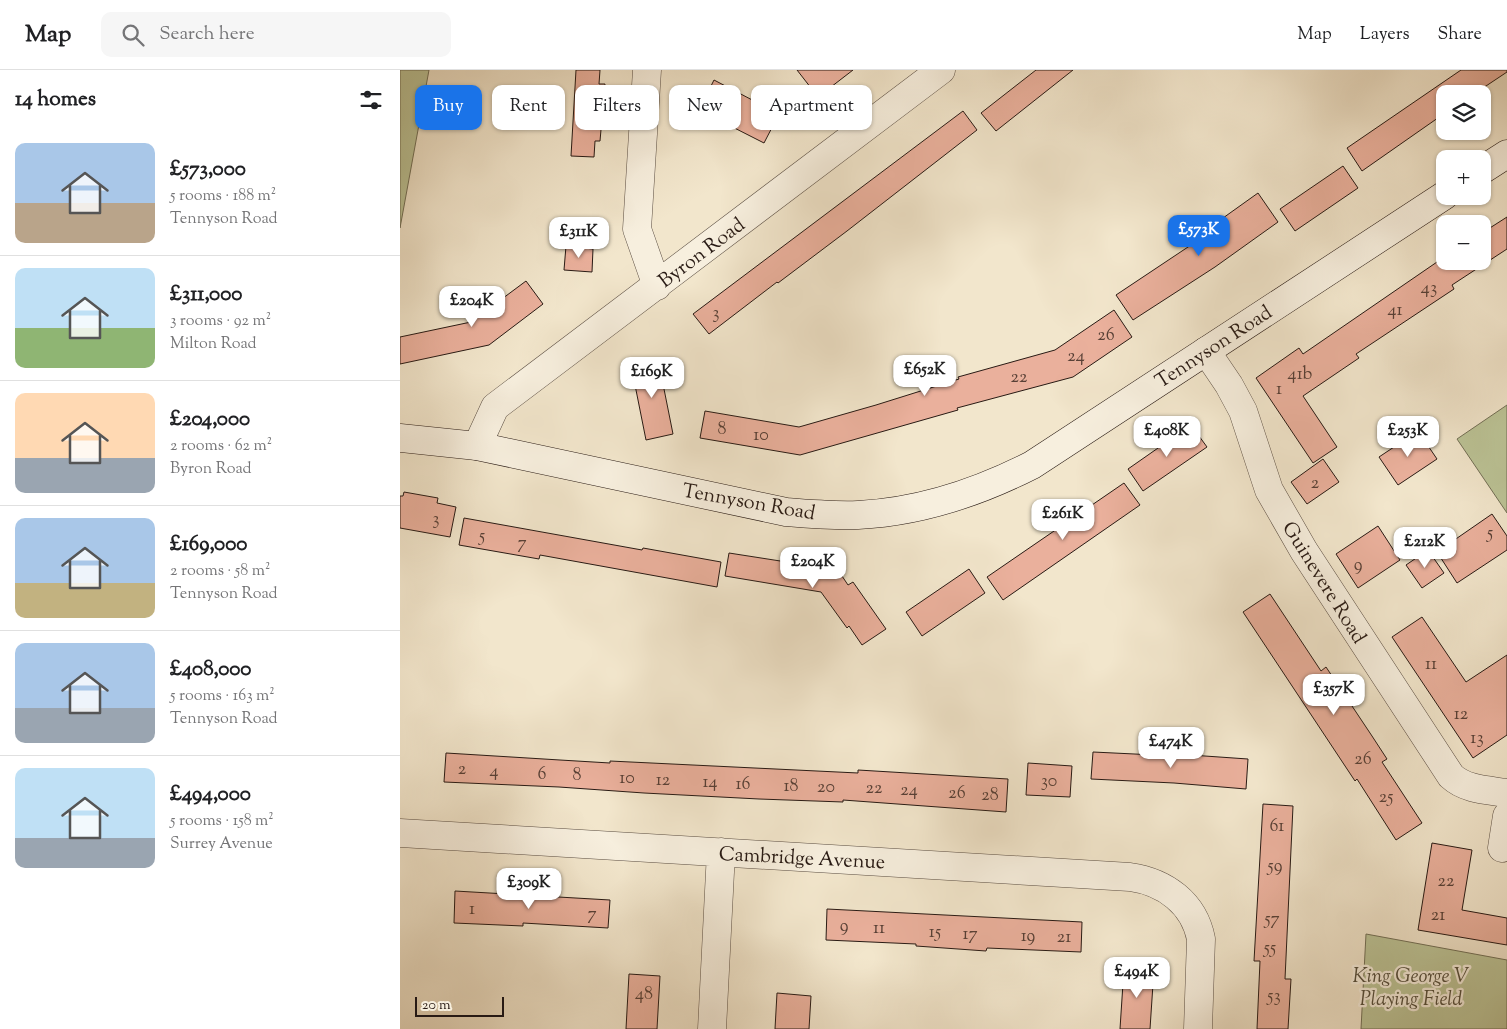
<!DOCTYPE html>
<meta charset="utf-8">
<style>
:root{--surface:#fff;--page:#f6f6f6;--text:#202124;--muted:#757577;--line:#e0e0e0;--accent:#1a73e8}
body{margin:0;font-family:"Sorts Mill Goudy",serif;background:var(--page);color:var(--text);height:100vh;display:flex;flex-direction:column;font-size:19px;white-space:nowrap}
*{box-sizing:border-box;margin:0}
p{font-size:16px;color:var(--muted)}
.icon{flex:none;width:28px;height:28px;fill:none;stroke:currentColor;stroke-width:2;stroke-linecap:round;stroke-linejoin:round}
.map{position:relative;flex:1;overflow:hidden}
.sheet{display:flex;flex-direction:column;background:var(--surface);width:400px}
.sheet>*{flex:none}
.banner{position:absolute;left:15px;top:15px;width:475px;height:45px;display:flex;gap:10px}
.controls{position:absolute;left:1036px;top:15px;display:grid;gap:10px}
.controls a{display:grid;place-items:center;width:55px;height:55px;border-radius:10px;background:var(--surface);box-shadow:0 1px 4px #0004;font-size:25px}
.scale{position:absolute;left:15px;bottom:12px;width:89px;box-sizing:border-box;padding-left:5px;border:2px solid #281a14;border-top:0;font-size:14px;line-height:18px;white-space:nowrap;color:#281a14;-webkit-text-stroke:4px #f7efde;paint-order:stroke}
.price{position:absolute;translate:-50% -42px;padding:0 11px;border-radius:10px;background:#fff;color:#222;font-size:16px;line-height:32px;filter:drop-shadow(0 1px 2px #0008)}
.price::after{content:'';position:absolute;left:50%;top:30px;width:15px;height:11px;margin-left:-8px;background:inherit;clip-path:polygon(0 0,100% 0,50% 100%)}
.price.active{background:var(--accent);color:#fff}
ul{padding:0;list-style:none}
li{display:flex;align-items:center;gap:15px;height:125px;padding:0 15px}
li+li{border-top:1px solid var(--line)}
li span{display:grid;place-items:center;flex:none;width:140px;height:100px;border-radius:10px;color:#555}
li>.icon{margin-inline-start:auto}
span .icon{width:60px;height:60px;fill:#fffc;stroke-width:1}
li b{font-size:21px}
h2{display:flex;justify-content:space-between;align-items:center;height:60px;padding:0 15px;font-size:21px}
.tag{padding:0 18px;border-radius:10px;background:var(--surface);box-shadow:0 1px 4px #0004;font-size:18px;line-height:45px}
.tag.active{background:var(--accent);color:#fff}
header{display:flex;align-items:center;gap:30px;box-sizing:border-box;height:70px;padding:0 25px;background:var(--surface);border-bottom:1px solid var(--line)}
header strong{font-size:24px}
nav{display:flex;gap:28px;margin-inline-start:auto;font-size:18px}
.search{width:350px;height:45px;background:var(--page);display:flex;align-items:center;gap:12px;box-sizing:border-box;padding:0 18px;border-radius:10px;color:var(--muted);font-size:19px}
main{display:flex;flex:1;min-height:0}
.map>svg:first-child{display:block}
</style>
<header>
<strong>Map</strong>
<div class="search"><svg class="icon" aria-label="search" viewBox="0 0 24 24"><circle cx="10" cy="10" r="6"/><path d="M15 15l6 6"/></svg>Search here</div>
<nav><a>Map</a><a>Layers</a><a>Share</a></nav>
</header>
<main>
<section class="sheet">
<h2>14 homes<svg class="icon" aria-label="filters" viewBox="0 0 24 24"><path d="M4 7h16M4 17h16"/><circle cx="9" cy="7" r="2"/><circle cx="15" cy="17" r="2"/></svg></h2>
<ul>
<li><span style="background:linear-gradient(#a9c7e8 60%,#b9a48a 0)"><svg class="icon" aria-label="home" viewBox="0 0 24 24"><path d="M3 11l9-7 9 7M6 9v11h12V9"/></svg></span><div><b>£573,000</b><p>5 rooms · 188 m²</p><p>Tennyson Road</p></div></li>
<li><span style="background:linear-gradient(#bfe0f5 60%,#8fb573 0)"><svg class="icon" aria-label="home" viewBox="0 0 24 24"><path d="M3 11l9-7 9 7M6 9v11h12V9"/></svg></span><div><b>£311,000</b><p>3 rooms · 92 m²</p><p>Milton Road</p></div></li>
<li><span style="background:linear-gradient(#ffd9b3 65%,#9aa5b1 0)"><svg class="icon" aria-label="home" viewBox="0 0 24 24"><path d="M3 11l9-7 9 7M6 9v11h12V9"/></svg></span><div><b>£204,000</b><p>2 rooms · 62 m²</p><p>Byron Road</p></div></li>
<li><span style="background:linear-gradient(#a9c7e8 65%,#c2b280 0)"><svg class="icon" aria-label="home" viewBox="0 0 24 24"><path d="M3 11l9-7 9 7M6 9v11h12V9"/></svg></span><div><b>£169,000</b><p>2 rooms · 58 m²</p><p>Tennyson Road</p></div></li>
<li><span style="background:linear-gradient(#a9c7e8 65%,#9aa5b1 0)"><svg class="icon" aria-label="home" viewBox="0 0 24 24"><path d="M3 11l9-7 9 7M6 9v11h12V9"/></svg></span><div><b>£408,000</b><p>5 rooms · 163 m²</p><p>Tennyson Road</p></div></li>
<li><span style="background:linear-gradient(#bfe0f5 70%,#9aa5b1 0)"><svg class="icon" aria-label="home" viewBox="0 0 24 24"><path d="M3 11l9-7 9 7M6 9v11h12V9"/></svg></span><div><b>£494,000</b><p>5 rooms · 158 m²</p><p>Surrey Avenue</p></div></li>
</ul>
</section>
<div class="map">
<svg width="1107" height="959" viewBox="0 0 1107 959">
<rect width="100%" height="100%" fill="#f2e6cc"/>
<filter id="stains"><feTurbulence type="fractalNoise" baseFrequency=".004" numOctaves="4"/><feColorMatrix values="0 0 0 0 .2 0 0 0 0 .09 0 0 0 0 .02 0 0 0 .5 -.17"/></filter>
<radialGradient id="worn" r=".72"><stop offset=".6" stop-color="#630" stop-opacity="0"/><stop offset="1" stop-color="#630" stop-opacity=".3"/></radialGradient>
<path fill="#bcc497" stroke="#726f56" d="M 0,0 L 29,0 L 0,158 Z
M 1107,335 L 1107,443 L 1057,369 Z
M 966,864 L 1107,890 L 1107,959 L 961,959 Z"/>
<path fill="#eab09c" stroke="#281a14" d="M 176,0 L 200,0 L 199,14 L 205,14 L 200,71 L 195,71 L 194,87 L 171,86 Z
M 397,0 L 453,0 L 418,27 Z
M 636,0 L 673,0 L 596,61 L 581,43 Z
M 1061,0 L 1107,0 L 1107,2 L 1074,24 L 1045,24 L 1045,43 L 962,101 L 947,78 Z
M 314,10 L 379,44 L 364,73 L 299,40 Z
M 563,41 L 577,60 L 447,161 L 378,213 L 377,212 L 309,264 L 293,244 Z
M 943,96 L 958,118 L 895,161 L 880,139 Z
M 858,123 L 878,152 L 815,197 L 733,250 L 716,225 L 797,171 L 795,168 Z
M 1107,147 L 1107,179 L 1052,215 L 1054,219 L 956,284 L 959,288 L 903,326 L 937,377 L 913,393 L 856,308 L 899,278 L 903,284 L 1037,192 L 1045,188 L 1045,191 L 1082,191 L 1082,163 Z
M 166,176 L 193,179 L 192,202 L 164,200 Z
M 126,211 L 143,234 L 89,275 L 0,294 L 0,267 L 71,252 Z
M 714,240 L 732,267 L 673,307 L 557,338 L 558,340 L 400,385 L 300,368 L 305,341 L 399,357 L 476,335 L 559,309 L 558,307 L 655,280 Z
M 258,289 L 273,364 L 246,370 L 231,295 Z
M 791,355 L 807,377 L 743,421 L 728,399 Z
M 1018,361 L 1037,389 L 998,415 L 979,387 Z
M 923,389 L 939,412 L 907,434 L 891,412 Z
M 724,413 L 740,435 L 603,530 L 587,507 Z
M 4,422 L 38,428 L 37,433 L 56,437 L 50,467 L 0,458 L 0,426 L 3,426 Z
M 1092,444 L 1107,466 L 1107,480 L 1057,513 L 1037,482 Z
M 64,448 L 242,480 L 243,478 L 321,492 L 317,517 L 140,485 L 139,489 L 59,475 Z
M 978,456 L 1000,490 L 958,518 L 936,484 Z
M 1028,480 L 1044,503 L 1022,518 L 1006,495 Z
M 329,483 L 438,500 L 448,515 L 453,512 L 486,559 L 462,575 L 449,556 L 447,558 L 421,522 L 325,506 Z
M 569,499 L 585,523 L 522,566 L 506,542 Z
M 870,524 L 921,601 L 926,597 L 972,666 L 987,689 L 982,692 L 1022,753 L 996,770 L 957,709 L 955,711 L 843,542 Z
M 1022,547 L 1066,612 L 1107,585 L 1107,665 L 1073,688 L 992,567 Z
M 693,682 L 776,686 L 776,684 L 848,689 L 846,719 L 774,713 L 691,709 Z
M 46,683 L 160,690 L 210,693 L 210,691 L 458,703 L 458,700 L 608,709 L 606,742 L 443,730 L 443,732 L 359,729 L 244,723 L 159,717 L 44,712 Z
M 628,693 L 672,696 L 670,727 L 626,725 Z
M 863,734 L 893,736 L 885,909 L 891,909 L 888,959 L 857,959 L 860,891 L 854,891 Z
M 1032,773 L 1072,780 L 1062,840 L 1107,848 L 1107,875 L 1018,860 Z
M 55,821 L 210,830 L 208,858 L 123,853 L 123,856 L 54,853 Z
M 427,839 L 682,852 L 681,882 L 587,878 L 586,881 L 516,876 L 516,874 L 426,870 Z
M 724,898 L 754,899 L 750,959 L 720,959 Z
M 229,904 L 260,906 L 257,959 L 226,959 Z
M 377,923 L 411,926 L 409,959 L 375,959 Z"/>
<g fill="none" stroke-linecap="round" stroke-linejoin="round">
<defs>
<path id="street" d="M 247,0 L 237,159 L 257,216
M 806,281 L 829,315 L 843,341 L 869,420 L 904,481 L 1051,706 C 1066,720 1088,720 1107,723
M 77,376 L 95,337 L 541,0
M 0,763 L 730,807 C 765,812 794,833 801,869 L 798,959
M 1102,778 L 1107,746
M 312,959 L 321,782"/>
<path id="secondary" d="M 1082,100 L 1107,84
M 0,368 L 77,376 L 386,442 C 410,444 434,446 458,445 C 520,442 577,423 632,395 L 1045,125"/>
</defs>
<use href="#street" stroke="#5a4d42" stroke-width="29"/>
<use href="#secondary" stroke="#281a14" stroke-width="29"/>
<use href="#street" stroke="#f7efde" stroke-width="28"/>
<use href="#secondary" stroke="#f7efde" stroke-width="28"/>
</g>
<g text-anchor="middle" stroke-width="4.5" stroke-linejoin="round" paint-order="stroke">
<g font-size="18" fill="#584036">
<text x="1029" y="223">43</text>
<text x="995" y="245">41</text>
<text x="316" y="248">3</text>
<text x="706" y="270">26</text>
<text x="676" y="291">24</text>
<text x="900" y="309">41b</text>
<text x="619" y="312">22</text>
<text x="879" y="324">1</text>
<text x="322" y="364">8</text>
<text x="361" y="370">10</text>
<text x="915" y="418">2</text>
<text x="36" y="454">3</text>
<text x="1090" y="468">5</text>
<text x="82" y="471">5</text>
<text x="122" y="478">7</text>
<text x="958" y="500">9</text>
<text x="1031" y="599">11</text>
<text x="1061" y="649">12</text>
<text x="1077" y="673">13</text>
<text x="963" y="694">26</text>
<text x="62" y="704">2</text>
<text x="94" y="706">4</text>
<text x="142" y="709">6</text>
<text x="177" y="710">8</text>
<text x="227" y="713">10</text>
<text x="263" y="715">12</text>
<text x="649" y="716">30</text>
<text x="310" y="717">14</text>
<text x="343" y="719">16</text>
<text x="391" y="721">18</text>
<text x="426" y="722">20</text>
<text x="474" y="723">22</text>
<text x="509" y="725">24</text>
<text x="557" y="728">26</text>
<text x="590" y="730">28</text>
<text x="986" y="732">25</text>
<text x="877" y="761">61</text>
<text x="875" y="801">59</text>
<text x="1046" y="816">22</text>
<text x="72" y="844">1</text>
<text x="192" y="849">7</text>
<text x="1038" y="850">21</text>
<text x="872" y="854">57</text>
<text x="444" y="861">9</text>
<text x="479" y="863">11</text>
<text x="535" y="867">15</text>
<text x="570" y="869">17</text>
<text x="628" y="871">19</text>
<text x="664" y="872">21</text>
<text x="870" y="883">55</text>
<text x="244" y="929">48</text>
<text x="874" y="931">53</text>
</g>
<g font-size="20" fill="#281a14" stroke="#f7efde">
<text transform="translate(301 182) rotate(-37)" y="7">Byron Road</text>
<text transform="translate(813 276) rotate(-33)" y="7">Tennyson Road</text>
<text transform="translate(349 431) rotate(10)" y="7">Tennyson Road</text>
<text transform="translate(925 512) rotate(58)" y="7">Guinevere Road</text>
<text transform="translate(402 787) rotate(3)" y="7">Cambridge Avenue</text>
</g>
<g font-size="20" font-style="italic" fill="#544d3b" stroke="#f7efde">
<text x="1011" y="912">King George V<tspan x="1011" dy="23">Playing Field</tspan></text>
</g>
</g>
<rect width="100%" height="100%" filter="url(#stains)"/>
<rect width="100%" height="100%" fill="url(#worn)"/>
</svg>
<div class="controls">
<a><svg class="icon" aria-label="layers" viewBox="0 0 24 24"><path d="M12 4l9 5-9 5-9-5zM3 14l9 5 9-5"/></svg></a>
<a>+</a>
<a>−</a>
</div>
<div class="scale">20 m</div>
<b class="price active" style="left:799px;top:187px">£573K</b>
<b class="price" style="left:179px;top:189px">£311K</b>
<b class="price" style="left:72px;top:258px">£204K</b>
<b class="price" style="left:525px;top:327px">£652K</b>
<b class="price" style="left:252px;top:329px">£169K</b>
<b class="price" style="left:767px;top:388px">£408K</b>
<b class="price" style="left:1008px;top:388px">£253K</b>
<b class="price" style="left:663px;top:471px">£261K</b>
<b class="price" style="left:1025px;top:499px">£212K</b>
<b class="price" style="left:413px;top:519px">£204K</b>
<b class="price" style="left:934px;top:646px">£357K</b>
<b class="price" style="left:771px;top:699px">£474K</b>
<b class="price" style="left:129px;top:840px">£309K</b>
<b class="price" style="left:737px;top:929px">£494K</b>
<div class="banner">
<a class="tag active">Buy</a>
<a class="tag">Rent</a>
<a class="tag">Filters</a>
<a class="tag">New</a>
<a class="tag">Apartment</a>
</div>
</div>
</main>
